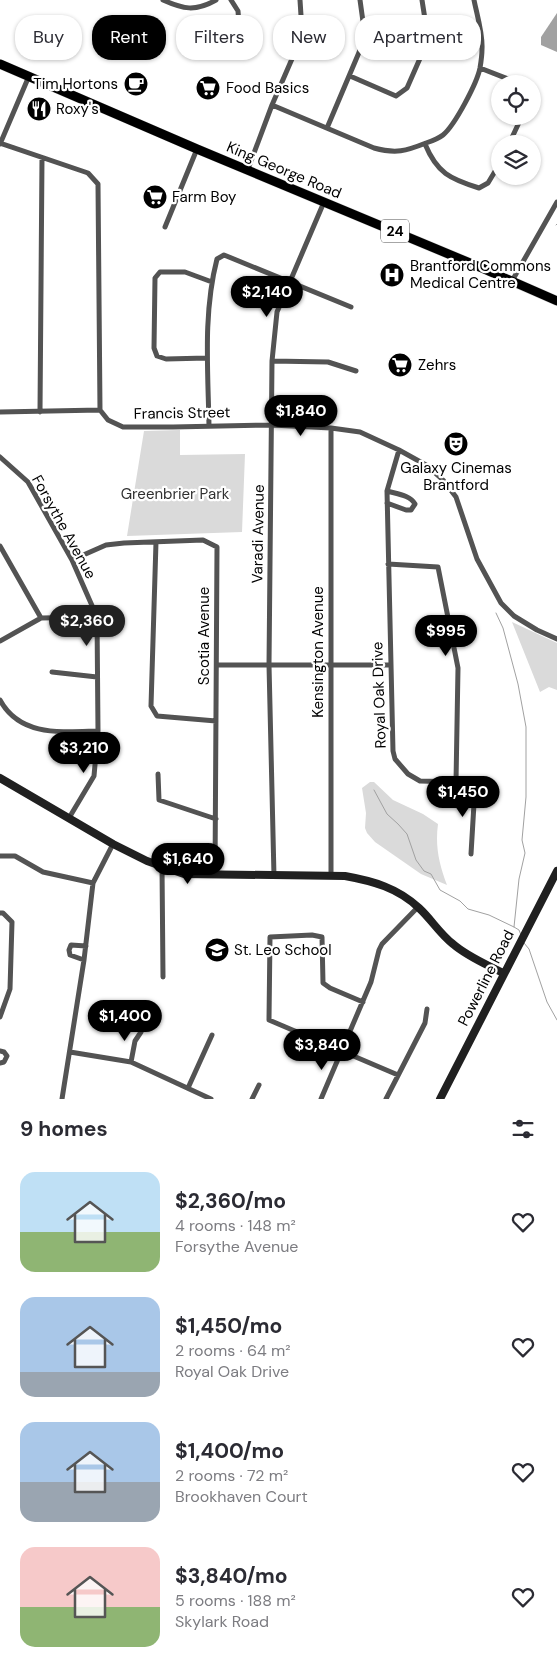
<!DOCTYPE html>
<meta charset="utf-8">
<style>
:root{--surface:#fff;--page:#f7f7f7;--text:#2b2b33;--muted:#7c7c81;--accent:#000}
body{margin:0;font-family:"DM Sans",sans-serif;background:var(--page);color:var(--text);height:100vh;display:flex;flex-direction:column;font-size:19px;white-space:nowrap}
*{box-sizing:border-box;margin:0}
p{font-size:16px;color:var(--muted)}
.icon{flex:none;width:28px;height:28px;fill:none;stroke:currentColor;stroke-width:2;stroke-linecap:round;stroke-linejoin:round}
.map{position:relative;height:1099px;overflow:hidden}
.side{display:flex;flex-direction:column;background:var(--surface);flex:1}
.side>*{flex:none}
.hud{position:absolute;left:15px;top:15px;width:528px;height:45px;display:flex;gap:10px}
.tools{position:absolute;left:491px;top:75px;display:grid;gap:10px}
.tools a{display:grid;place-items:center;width:50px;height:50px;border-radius:50%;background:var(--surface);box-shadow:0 1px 4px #0004;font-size:25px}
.price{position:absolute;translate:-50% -42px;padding:0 11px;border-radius:18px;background:var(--accent);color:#fff;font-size:16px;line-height:32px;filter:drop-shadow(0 1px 2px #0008)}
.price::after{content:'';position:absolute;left:50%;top:30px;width:15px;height:11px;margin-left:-8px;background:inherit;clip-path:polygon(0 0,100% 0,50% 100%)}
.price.on{background:#222;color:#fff}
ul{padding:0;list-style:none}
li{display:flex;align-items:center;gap:15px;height:125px;padding:0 20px}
li span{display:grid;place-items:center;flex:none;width:140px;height:100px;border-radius:15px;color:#555}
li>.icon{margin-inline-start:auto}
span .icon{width:60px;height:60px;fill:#fffc;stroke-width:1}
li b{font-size:21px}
h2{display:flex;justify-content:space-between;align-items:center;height:60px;padding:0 20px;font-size:21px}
.pill{padding:0 18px;border-radius:20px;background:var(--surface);box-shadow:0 1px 4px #0004;font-size:18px;line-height:45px}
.pill.on{background:var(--accent);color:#fff}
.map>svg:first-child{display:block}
</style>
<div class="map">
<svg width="557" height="1099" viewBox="0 0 557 1099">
<rect width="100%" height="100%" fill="#fff"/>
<path fill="#dadada" d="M 180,430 L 180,455 L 245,454 L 242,532 L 127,536 L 144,431 Z
M 512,622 L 557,643 L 557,690 L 549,687 L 540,692 Z
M 370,782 L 374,782 L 393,800 L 423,814 L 438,824 C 435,846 439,864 447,885 L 421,874 L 375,842 L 367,833 L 365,828 L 366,813 L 362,788 Z"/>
<path fill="#a1a1a1" d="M 557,13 L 557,52 L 541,45 L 541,37 Z"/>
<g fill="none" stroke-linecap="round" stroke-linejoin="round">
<path stroke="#a1a1a1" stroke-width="1" d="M 556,225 L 557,224
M 496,613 L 503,628 L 518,684 L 526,727 L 526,797 L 522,840 L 525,853 L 519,879 L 514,927
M 374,790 L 387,814 L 398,824 L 407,834 L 416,860 L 424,871 L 431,874 L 440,890 L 460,901 L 468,909 L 489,915 L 514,927 L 519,930 L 521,935
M 524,943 L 529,949 L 547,1002 L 557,1020"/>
<defs>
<path id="primary" d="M 0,64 L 197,149 L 482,268 L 557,301"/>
</defs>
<use href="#primary" stroke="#dbdbdb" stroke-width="10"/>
<path stroke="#535353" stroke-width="5" d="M 163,0 C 183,9 195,12 216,0
M 231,0 L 238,11 L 239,24
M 480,68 L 521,84
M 350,76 L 396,96 L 407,88 L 425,47 L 427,32 L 422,0
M 272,105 L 374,148 C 396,154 406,151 426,143 C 432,141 438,139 443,135 C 455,125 477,83 480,68 C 481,62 482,55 482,49 C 483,34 477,15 474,0
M 327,128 L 363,43 L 364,29 L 360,0
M 0,143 L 88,173 L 98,184 L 100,410
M 0,144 L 29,76
M 425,144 C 437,173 450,179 479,188 L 488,183 L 500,163
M 509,144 L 522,116
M 248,169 L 272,105 L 298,45 L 302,31 L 300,0
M 165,227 L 197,149
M 512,281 L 557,202
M 207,358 L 166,359 L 157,356 L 154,348 L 155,278 L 160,272 L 185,272 L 212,282
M 272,361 L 328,362 L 356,371
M 100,410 L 108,420 L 123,427 L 173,427 L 272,425 L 331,428 L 360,432 L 399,450 L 426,465 L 443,480 L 456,497 L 477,559 L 501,603 L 514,616 L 537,630 L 557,639
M 0,412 L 100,410
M 40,412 L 42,158
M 209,426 C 208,370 203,313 217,259 L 224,255 L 351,307
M 399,450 L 387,491 L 393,751 L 395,759 L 408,774 L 420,781 L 456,782 L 472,784 L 475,787 L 471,854
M 0,457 L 28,482 L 72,560 L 97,617 L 98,731 L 94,776 L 69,818
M 387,491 C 397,494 410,495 415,504 L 411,510 L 406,510 L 387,503
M 156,542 L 151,706 L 157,716 L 216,721
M 0,546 L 41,618
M 72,560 L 106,545 L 124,543 L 203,540 L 217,547 L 215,875
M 388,564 L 438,567 L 458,668 L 456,782
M 0,641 L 41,618 L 97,617
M 217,665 L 391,665
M 52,672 L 97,677
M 0,700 C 20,737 62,732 98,731
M 158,774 L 159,800 L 216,819
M 0,856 L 15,856 L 43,872 L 93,883
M 162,866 L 163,977
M 274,876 L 269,665 L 272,361 L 277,312 L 324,202
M 331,876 L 331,428
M 0,913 L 3,913 L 12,922 L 10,989 L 0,1017
M 84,960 L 70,955 L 69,950 L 71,945 L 86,946
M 363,1002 L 330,988 L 323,983 L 322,937 L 312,935 L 270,937 L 269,1020 L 398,1075
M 0,1051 L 4,1052 L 7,1056 L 4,1062 L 0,1063
M 70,1052 L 131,1062 L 211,1099
M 131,1062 L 135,1041 L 141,1032
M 188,1088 L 212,1035
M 62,1099 L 84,960 L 93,883 L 113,844
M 252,1099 L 259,1085
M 321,1099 L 371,982 L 379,950 L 382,944 L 418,907
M 386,1099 L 425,1023 L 427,1009"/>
<path stroke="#202020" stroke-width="8" d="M 0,778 L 113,844 L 147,861 L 184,874 L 345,876 C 373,881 398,888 419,908 C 431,919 440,934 453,944 C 468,957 486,964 503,973
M 440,1099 L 557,871"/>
<use href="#primary" stroke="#000" stroke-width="9"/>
</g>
<defs>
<symbol id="cafe-disc" viewBox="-11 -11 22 22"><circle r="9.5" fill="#000" stroke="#fff"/><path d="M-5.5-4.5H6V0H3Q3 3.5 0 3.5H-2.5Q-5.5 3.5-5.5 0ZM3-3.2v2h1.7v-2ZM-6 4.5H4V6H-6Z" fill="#fff"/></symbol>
<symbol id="supermarket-disc" viewBox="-11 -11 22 22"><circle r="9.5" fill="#000" stroke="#fff"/><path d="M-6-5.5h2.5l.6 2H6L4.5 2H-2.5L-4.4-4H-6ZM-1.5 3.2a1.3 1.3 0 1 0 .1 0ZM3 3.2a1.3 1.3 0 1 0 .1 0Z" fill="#fff"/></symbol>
<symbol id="restaurant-disc" viewBox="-11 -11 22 22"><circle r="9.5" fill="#000" stroke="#fff"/><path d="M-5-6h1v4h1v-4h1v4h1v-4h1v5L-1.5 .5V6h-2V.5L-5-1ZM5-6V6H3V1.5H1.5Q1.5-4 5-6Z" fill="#fff"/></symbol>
<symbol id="hospital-disc" viewBox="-11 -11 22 22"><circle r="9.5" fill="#000" stroke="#fff"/><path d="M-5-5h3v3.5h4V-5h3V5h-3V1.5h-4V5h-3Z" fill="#fff"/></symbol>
<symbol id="theatre-disc" viewBox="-11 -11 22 22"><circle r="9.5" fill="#000" stroke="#fff"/><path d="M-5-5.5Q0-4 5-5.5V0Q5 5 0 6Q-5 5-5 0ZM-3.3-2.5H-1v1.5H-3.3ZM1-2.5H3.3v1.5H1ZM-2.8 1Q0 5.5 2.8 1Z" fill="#fff"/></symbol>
<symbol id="school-disc" viewBox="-11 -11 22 22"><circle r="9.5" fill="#000" stroke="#fff"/><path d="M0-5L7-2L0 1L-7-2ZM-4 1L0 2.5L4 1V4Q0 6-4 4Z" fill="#fff"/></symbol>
</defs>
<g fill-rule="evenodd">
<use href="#cafe-disc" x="122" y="70" width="28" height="28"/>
<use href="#supermarket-disc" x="194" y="74" width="28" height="28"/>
<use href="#restaurant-disc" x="25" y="95" width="28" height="28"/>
<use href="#supermarket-disc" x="141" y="183" width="28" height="28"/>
<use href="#hospital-disc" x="378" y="261" width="28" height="28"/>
<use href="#supermarket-disc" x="386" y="351" width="28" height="28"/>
<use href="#theatre-disc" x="442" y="430" width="28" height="28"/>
<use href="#school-disc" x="203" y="936" width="28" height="28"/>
</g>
<g text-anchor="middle" stroke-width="4.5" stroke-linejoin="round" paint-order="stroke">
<rect fill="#fff" stroke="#4c4c4c" stroke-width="1" x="381" y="219.5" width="28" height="23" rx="4"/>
<g font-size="14" font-weight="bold" fill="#000">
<text x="395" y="236">24</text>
</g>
<g font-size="15" fill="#000" stroke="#fff" text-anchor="start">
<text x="118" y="89" text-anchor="end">Tim Hortons</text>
<text x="226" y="93">Food Basics</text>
<text x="56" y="114">Roxy's</text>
<text x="172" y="202">Farm Boy</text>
<text x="410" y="271">Brantford Commons<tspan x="410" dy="17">Medical Centre</tspan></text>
<text x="418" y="370">Zehrs</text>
<text x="456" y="473" text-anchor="middle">Galaxy Cinemas<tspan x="456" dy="17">Brantford</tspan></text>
<text x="234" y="955">St. Leo School</text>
</g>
<g font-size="15" fill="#000" stroke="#fff">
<text transform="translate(284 170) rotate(23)" y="5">King George Road</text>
<text transform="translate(182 413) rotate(-1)" y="5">Francis Street</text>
<text transform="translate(64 527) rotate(61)" y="5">Forsythe Avenue</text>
<text transform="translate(258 534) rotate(-89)" y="5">Varadi Avenue</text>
<text transform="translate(204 636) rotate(-90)" y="5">Scotia Avenue</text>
<text transform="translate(318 652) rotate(-90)" y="5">Kensington Avenue</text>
<text transform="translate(379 695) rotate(-92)" y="5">Royal Oak Drive</text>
<text transform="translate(486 978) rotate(-63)" y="5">Powerline Road</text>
</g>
<g font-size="15" fill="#313131" stroke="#fff">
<text x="175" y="499">Greenbrier Park</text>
</g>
</g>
</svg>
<div class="tools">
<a><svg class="icon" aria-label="locate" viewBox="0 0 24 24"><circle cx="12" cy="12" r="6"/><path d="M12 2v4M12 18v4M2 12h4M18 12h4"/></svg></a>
<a><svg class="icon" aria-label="layers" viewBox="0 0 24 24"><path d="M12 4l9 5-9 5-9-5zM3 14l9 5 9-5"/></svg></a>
</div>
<b class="price" style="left:267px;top:318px">$2,140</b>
<b class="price" style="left:301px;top:437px">$1,840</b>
<b class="price on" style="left:87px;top:647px">$2,360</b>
<b class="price" style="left:446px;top:657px">$995</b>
<b class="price" style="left:84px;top:774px">$3,210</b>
<b class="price" style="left:463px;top:818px">$1,450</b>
<b class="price" style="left:188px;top:885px">$1,640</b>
<b class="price" style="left:125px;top:1042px">$1,400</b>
<b class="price" style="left:322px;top:1071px">$3,840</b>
<div class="hud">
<a class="pill">Buy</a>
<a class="pill on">Rent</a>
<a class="pill">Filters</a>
<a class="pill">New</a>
<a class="pill">Apartment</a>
</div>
</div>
<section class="side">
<h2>9 homes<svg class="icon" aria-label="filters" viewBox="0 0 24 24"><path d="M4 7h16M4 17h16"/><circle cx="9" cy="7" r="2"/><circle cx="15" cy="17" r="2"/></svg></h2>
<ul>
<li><span style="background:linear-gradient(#bfe0f5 60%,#8fb573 0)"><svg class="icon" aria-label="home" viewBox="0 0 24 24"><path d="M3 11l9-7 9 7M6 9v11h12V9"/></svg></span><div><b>$2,360/mo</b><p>4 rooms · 148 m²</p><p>Forsythe Avenue</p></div><svg class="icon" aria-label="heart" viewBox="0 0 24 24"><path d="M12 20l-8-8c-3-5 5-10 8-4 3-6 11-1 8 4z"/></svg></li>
<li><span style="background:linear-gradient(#a9c7e8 75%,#9aa5b1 0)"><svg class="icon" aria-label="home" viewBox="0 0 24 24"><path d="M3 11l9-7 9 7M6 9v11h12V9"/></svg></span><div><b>$1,450/mo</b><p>2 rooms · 64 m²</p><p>Royal Oak Drive</p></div><svg class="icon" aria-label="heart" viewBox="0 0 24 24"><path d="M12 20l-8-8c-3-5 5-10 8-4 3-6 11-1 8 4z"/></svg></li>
<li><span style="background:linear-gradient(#a9c7e8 60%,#9aa5b1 0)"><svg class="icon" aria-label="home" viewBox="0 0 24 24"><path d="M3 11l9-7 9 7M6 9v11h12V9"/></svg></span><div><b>$1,400/mo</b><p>2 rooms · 72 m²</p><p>Brookhaven Court</p></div><svg class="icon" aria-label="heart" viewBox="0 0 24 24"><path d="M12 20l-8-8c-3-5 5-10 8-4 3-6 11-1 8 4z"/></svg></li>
<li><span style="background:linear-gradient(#f6c9c9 60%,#8fb573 0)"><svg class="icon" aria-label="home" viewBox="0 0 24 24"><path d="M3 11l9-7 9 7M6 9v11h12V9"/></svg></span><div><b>$3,840/mo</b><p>5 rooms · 188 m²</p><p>Skylark Road</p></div><svg class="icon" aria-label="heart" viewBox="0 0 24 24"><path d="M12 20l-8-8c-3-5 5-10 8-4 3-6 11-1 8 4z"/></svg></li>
</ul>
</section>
